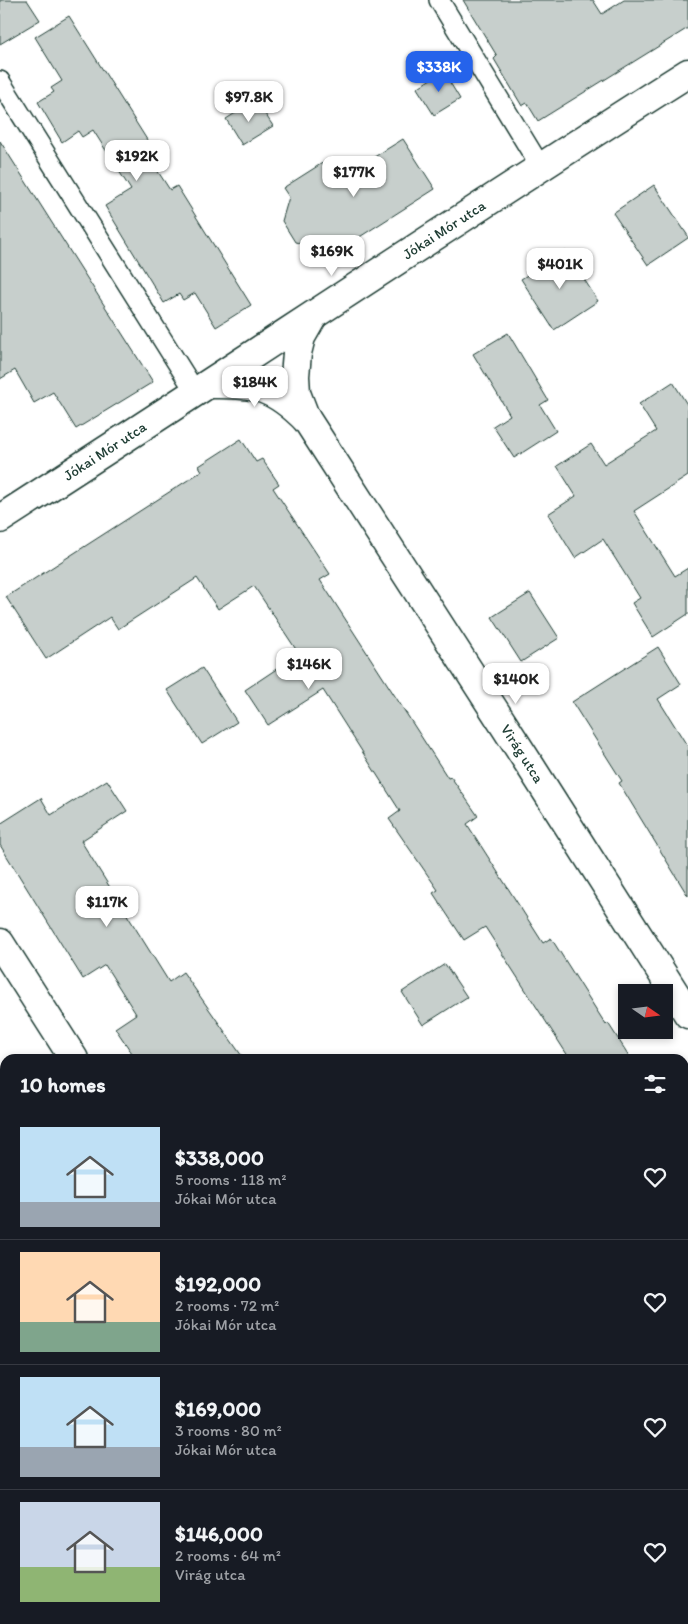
<!DOCTYPE html>
<meta charset="utf-8">
<style>
:root{--surface:#171b24;--page:#242831;--text:#f1f3f6;--muted:#9ea1a6;--line:#363941;--accent:#2563eb}
body{margin:0;font-family:Itim,sans-serif;background:var(--page);color:var(--text);height:100vh;display:flex;flex-direction:column;font-size:19px;white-space:nowrap}
*{box-sizing:border-box;margin:0}
p{font-size:16px;color:var(--muted)}
.icon{flex:none;width:28px;height:28px;fill:none;stroke:currentColor;stroke-width:2;stroke-linecap:round;stroke-linejoin:round}
.map{position:relative;flex:1;overflow:hidden}
.panel{position:absolute;left:0px;top:1054px;width:689px;height:571px;display:flex;flex-direction:column;background:var(--surface);border-radius:15px 15px 0 0;box-shadow:0 2px 8px #0003}
.panel>*{flex:none}
.needle{width:32px;rotate:104deg}
.tools{position:absolute;left:618px;top:984px;display:grid;gap:10px}
.tools a{display:grid;place-items:center;width:55px;height:55px;border-radius:0px;background:var(--surface);box-shadow:0 2px 8px #0003;font-size:25px}
.price{position:absolute;translate:-50% -42px;padding:0 11px;border-radius:10px;background:#fff;color:#222;font-size:16px;line-height:32px;filter:drop-shadow(0 1px 2px #0008)}
.price::after{content:'';position:absolute;left:50%;top:30px;width:15px;height:11px;margin-left:-8px;background:inherit;clip-path:polygon(0 0,100% 0,50% 100%)}
.price.selected{background:var(--accent);color:#fff}
ul{padding:0;list-style:none}
li{display:flex;align-items:center;gap:15px;height:125px;padding:0 20px}
li+li{border-top:1px solid var(--line)}
li span{display:grid;place-items:center;flex:none;width:140px;height:100px;border-radius:0px;color:#555}
li>.icon{margin-inline-start:auto}
span .icon{width:60px;height:60px;fill:#fffc;stroke-width:1}
li b{font-size:21px}
h2{display:flex;justify-content:space-between;align-items:center;height:60px;padding:0 20px;font-size:21px}
.map>svg:first-child{display:block}
</style>
<div class="map">
<svg width="688" height="1624" viewBox="0 0 688 1624">
<rect width="100%" height="100%" fill="#fff"/>
<filter id="ink" filterUnits="userSpaceOnUse"><feTurbulence type="fractalNoise" baseFrequency=".02" numOctaves="2"/><feDisplacementMap in="SourceGraphic" scale="10" xChannelSelector="R" yChannelSelector="G"/><feConvolveMatrix kernelMatrix="1 2 1 2 8 2 1 2 1" color-interpolation-filters="sRGB"/></filter>
<g filter="url(#ink)">
<path fill="#c7cfcc" stroke="#1f3d34" d="M 0,0 L 27,0 L 40,20 L 0,44 Z
M 463,0 L 593,0 L 602,14 L 624,0 L 688,0 L 688,28 L 538,121 L 527,103 L 522,106 L 494,59 L 497,56 Z
M 69,16 L 149,143 L 142,147 L 170,190 L 177,186 L 251,305 L 216,327 L 195,293 L 183,300 L 179,294 L 164,303 L 105,206 L 131,190 L 93,130 L 82,137 L 78,131 L 62,142 L 38,102 L 54,92 L 51,88 L 62,81 L 35,37 Z
M 443,71 L 460,99 L 434,115 L 417,88 Z
M 256,100 L 273,126 L 242,145 L 226,119 Z
M 403,139 L 435,189 L 336,252 L 326,237 L 312,246 L 295,242 L 282,221 L 289,197 L 283,188 L 324,162 L 336,181 Z
M 0,141 L 153,382 L 76,429 L 53,392 L 34,403 L 15,370 L 0,379 Z
M 654,185 L 688,236 L 688,238 L 648,265 L 613,213 Z
M 566,251 L 598,301 L 554,330 L 521,279 Z
M 508,333 L 548,400 L 540,405 L 556,431 L 514,458 L 493,426 L 510,415 L 473,354 Z
M 673,382 L 688,406 L 688,476 L 634,511 L 675,576 L 688,568 L 688,614 L 653,637 L 632,603 L 640,598 L 603,539 L 575,558 L 548,514 L 576,496 L 557,466 L 591,444 L 604,464 L 656,431 L 639,404 Z
M 241,439 L 256,462 L 262,459 L 279,484 L 273,488 L 330,574 L 320,580 L 448,778 L 451,777 L 478,816 L 467,824 L 543,943 L 551,938 L 606,1025 L 608,1023 L 631,1059 L 570,1059 L 485,927 L 464,940 L 433,893 L 438,890 L 389,819 L 400,811 L 323,690 L 268,725 L 245,690 L 299,654 L 254,586 L 218,609 L 197,578 L 118,629 L 110,617 L 46,659 L 6,597 L 202,471 L 199,466 Z
M 530,593 L 559,638 L 521,662 L 492,617 Z
M 658,647 L 681,684 L 658,699 L 688,747 L 688,896 L 619,783 L 622,781 L 572,702 Z
M 202,668 L 237,722 L 202,744 L 167,690 Z
M 107,780 L 127,811 L 81,841 L 169,982 L 183,972 L 244,1059 L 136,1059 L 115,1028 L 136,1014 L 105,965 L 83,979 L 0,845 L 0,824 L 41,798 L 51,815 Z
M 445,964 L 467,997 L 423,1025 L 402,992 Z"/>
<g fill="none" stroke-linecap="round" stroke-linejoin="round">
<defs>
<path id="service" d="M 439,0 L 540,166
M 0,81 L 196,393"/>
<g id="minor">
<path id="s1" d="M 209,384 C 256,383 273,386 307,420 L 531,767 L 688,1014"/>
<path d="M 306,419 L 296,393 L 295,376 L 297,353 L 301,337 L 313,316"/>
<path id="s2" d="M 0,519 C 230,371 457,219 688,73"/>
<path d="M 0,943 L 74,1059"/>
<path d="M 684,1413 L 688,1410"/>
<path d="M 442,1620 L 446,1624"/>
<path d="M 363,1624 L 370,1620"/>
</g>
</defs>
<use href="#service" stroke="#1f3d34" stroke-width="22"/>
<use href="#minor" stroke="#1f3d34" stroke-width="31"/>
<use href="#service" stroke="#fff" stroke-width="19"/>
<use href="#minor" stroke="#fff" stroke-width="28"/>
</g>
</g>
<g text-anchor="middle" stroke-width="4" stroke-linejoin="round" paint-order="stroke">
<g font-size="15" fill="#1f3d34" stroke="#fff">
<text dy="5" stroke="none"><textPath href="#s2" startOffset="530">Jókai Mór utca</textPath></text>
<text dy="5" stroke="none"><textPath href="#s2" startOffset="125">Jókai Mór utca</textPath></text>
<text dy="5" stroke="none"><textPath href="#s1" startOffset="506">Virág utca</textPath></text>
</g>
</g>
</svg>
<div class="tools">
<a><svg class="needle" viewBox="-14 -14 28 28"><path d="M0-13l5 13h-10z" fill="#e53935"/><path d="M0 13l5-13h-10z" fill="#9ea1a6"/></svg></a>
</div>
<b class="price selected" style="left:439px;top:93px">$338K</b>
<b class="price" style="left:249px;top:123px">$97.8K</b>
<b class="price" style="left:137px;top:182px">$192K</b>
<b class="price" style="left:354px;top:198px">$177K</b>
<b class="price" style="left:332px;top:277px">$169K</b>
<b class="price" style="left:560px;top:290px">$401K</b>
<b class="price" style="left:255px;top:408px">$184K</b>
<b class="price" style="left:309px;top:690px">$146K</b>
<b class="price" style="left:516px;top:705px">$140K</b>
<b class="price" style="left:107px;top:928px">$117K</b>
<section class="panel">
<h2>10 homes<svg class="icon" aria-label="filters" viewBox="0 0 24 24"><path d="M4 7h16M4 17h16"/><circle cx="9" cy="7" r="2"/><circle cx="15" cy="17" r="2"/></svg></h2>
<ul>
<li><span style="background:linear-gradient(#bfe0f5 75%,#9aa5b1 0)"><svg class="icon" aria-label="home" viewBox="0 0 24 24"><path d="M3 11l9-7 9 7M6 9v11h12V9"/></svg></span><div><b>$338,000</b><p>5 rooms · 118 m²</p><p>Jókai Mór utca</p></div><svg class="icon" aria-label="heart" viewBox="0 0 24 24"><path d="M12 20l-8-8c-3-5 5-10 8-4 3-6 11-1 8 4z"/></svg></li>
<li><span style="background:linear-gradient(#ffd9b3 70%,#7fa58c 0)"><svg class="icon" aria-label="home" viewBox="0 0 24 24"><path d="M3 11l9-7 9 7M6 9v11h12V9"/></svg></span><div><b>$192,000</b><p>2 rooms · 72 m²</p><p>Jókai Mór utca</p></div><svg class="icon" aria-label="heart" viewBox="0 0 24 24"><path d="M12 20l-8-8c-3-5 5-10 8-4 3-6 11-1 8 4z"/></svg></li>
<li><span style="background:linear-gradient(#bfe0f5 70%,#9aa5b1 0)"><svg class="icon" aria-label="home" viewBox="0 0 24 24"><path d="M3 11l9-7 9 7M6 9v11h12V9"/></svg></span><div><b>$169,000</b><p>3 rooms · 80 m²</p><p>Jókai Mór utca</p></div><svg class="icon" aria-label="heart" viewBox="0 0 24 24"><path d="M12 20l-8-8c-3-5 5-10 8-4 3-6 11-1 8 4z"/></svg></li>
<li><span style="background:linear-gradient(#c9d6e8 65%,#8fb573 0)"><svg class="icon" aria-label="home" viewBox="0 0 24 24"><path d="M3 11l9-7 9 7M6 9v11h12V9"/></svg></span><div><b>$146,000</b><p>2 rooms · 64 m²</p><p>Virág utca</p></div><svg class="icon" aria-label="heart" viewBox="0 0 24 24"><path d="M12 20l-8-8c-3-5 5-10 8-4 3-6 11-1 8 4z"/></svg></li>
</ul>
</section>
</div>
